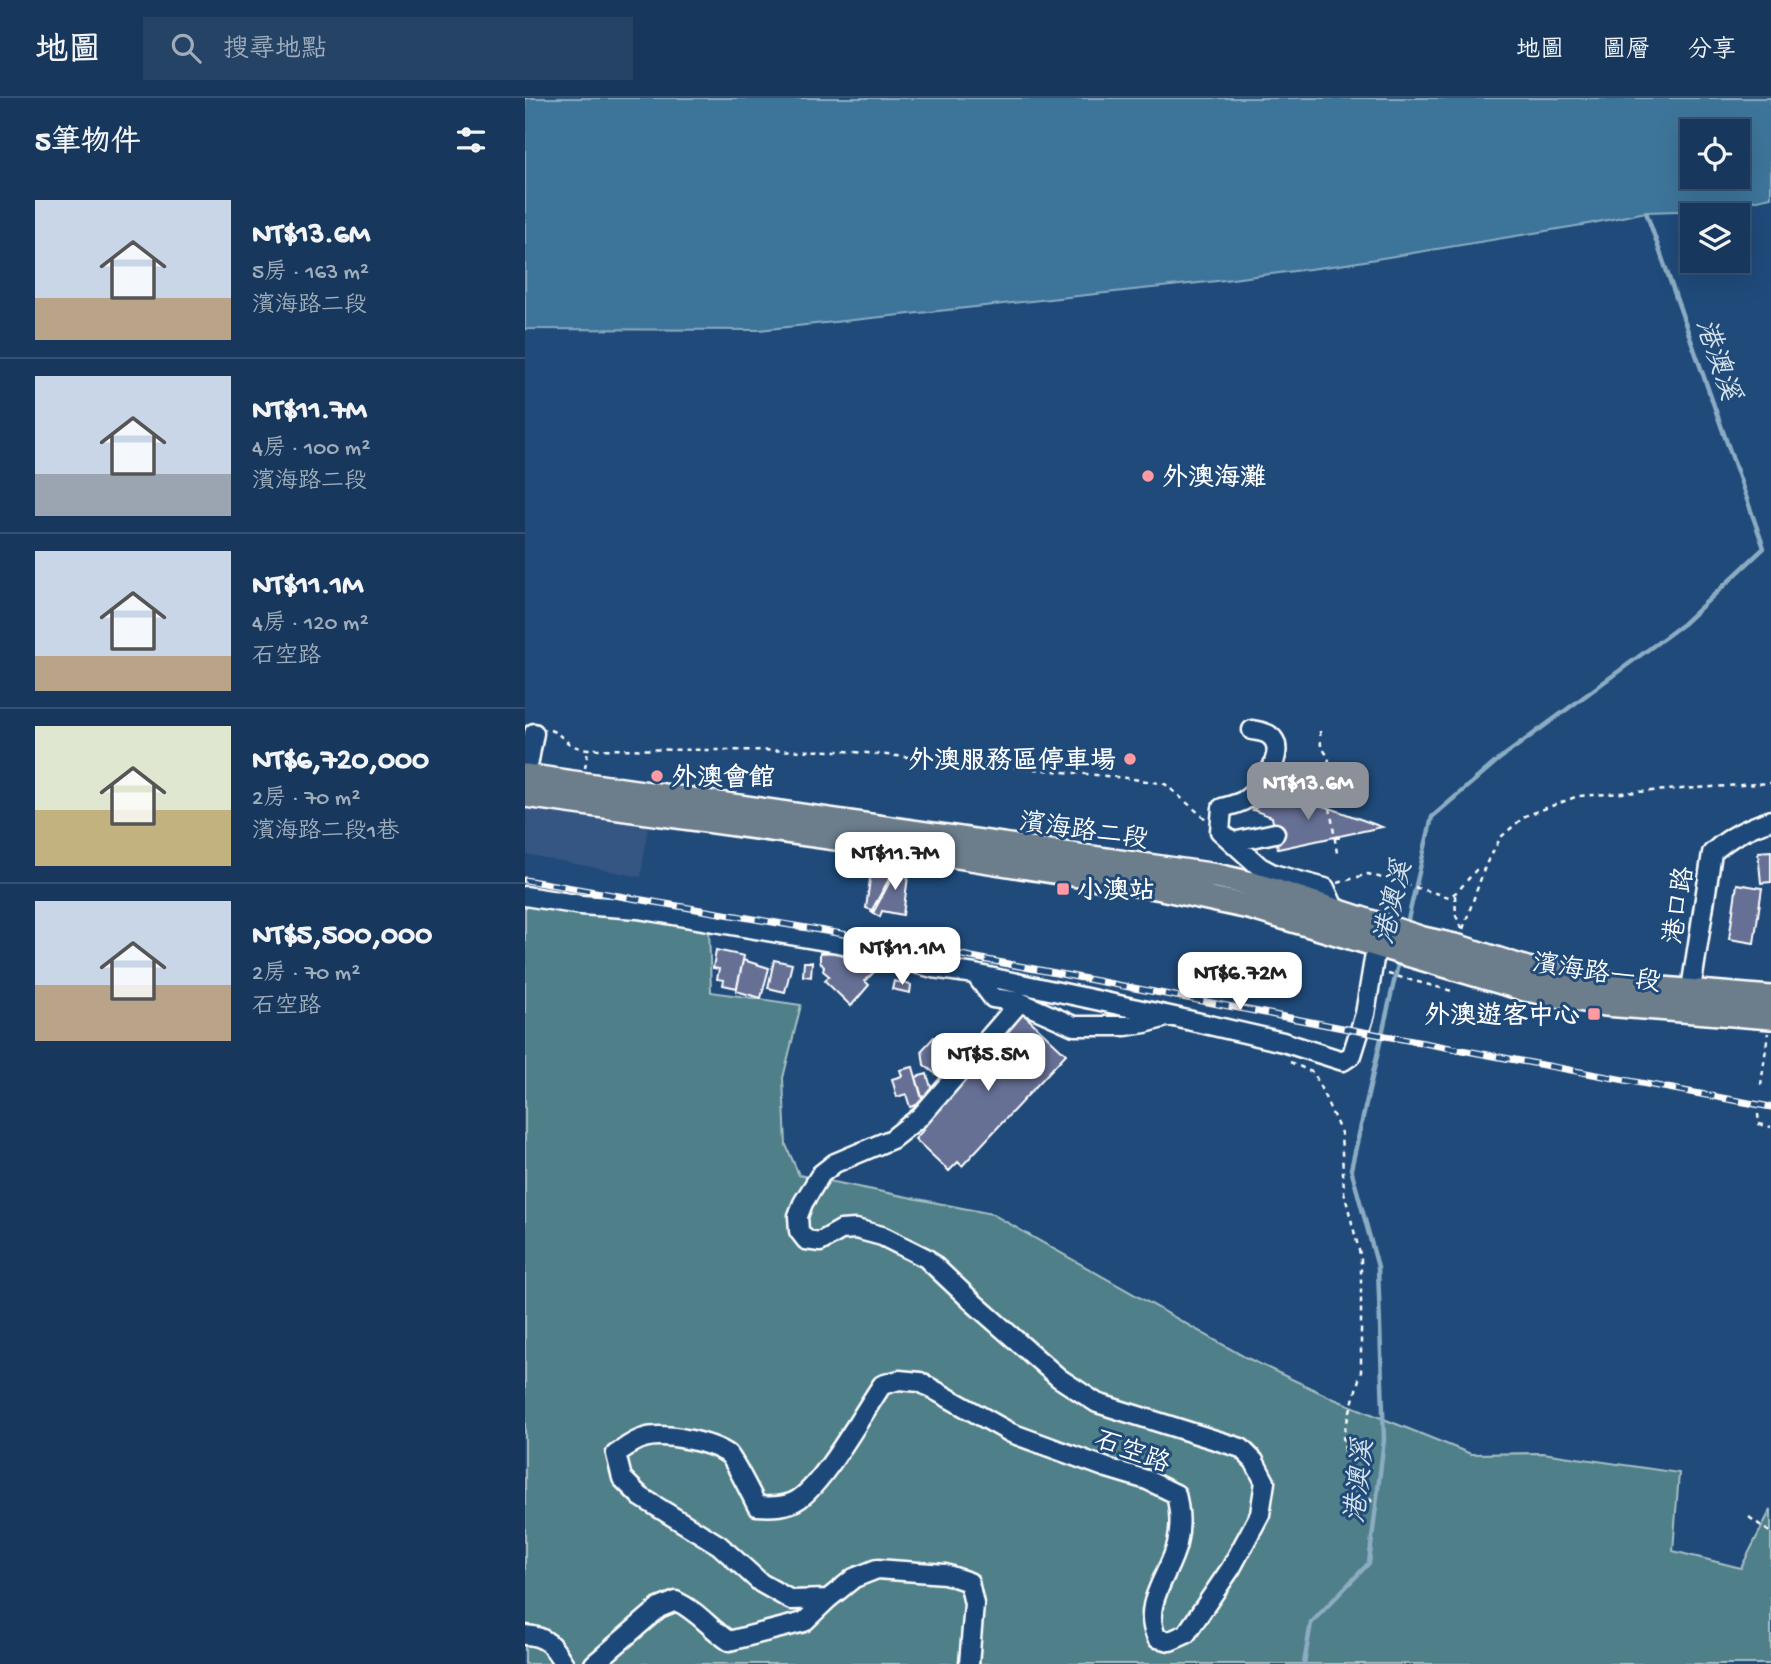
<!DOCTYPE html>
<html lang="zh-TW">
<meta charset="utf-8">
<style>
:root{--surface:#17385c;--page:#244365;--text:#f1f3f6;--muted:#9eacbb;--line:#365272;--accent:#8c9099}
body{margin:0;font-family:"Gochi Hand","LXGW WenKai TC",sans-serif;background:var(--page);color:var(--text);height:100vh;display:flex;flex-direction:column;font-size:26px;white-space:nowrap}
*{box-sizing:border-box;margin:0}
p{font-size:23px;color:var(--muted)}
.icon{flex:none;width:38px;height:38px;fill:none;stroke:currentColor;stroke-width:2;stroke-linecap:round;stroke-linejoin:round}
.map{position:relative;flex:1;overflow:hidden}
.details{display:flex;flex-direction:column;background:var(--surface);width:525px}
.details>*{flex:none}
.buttons{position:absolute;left:1155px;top:21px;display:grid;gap:14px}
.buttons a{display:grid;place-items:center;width:70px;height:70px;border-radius:0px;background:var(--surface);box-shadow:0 7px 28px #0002,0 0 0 2px var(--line);font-size:35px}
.price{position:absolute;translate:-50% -60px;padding:0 16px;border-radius:14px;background:#fff;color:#222;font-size:23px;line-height:46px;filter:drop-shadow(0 2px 4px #0008)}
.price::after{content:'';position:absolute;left:50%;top:42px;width:21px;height:16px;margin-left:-10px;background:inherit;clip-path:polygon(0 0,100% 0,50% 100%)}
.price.current{background:var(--accent);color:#fff}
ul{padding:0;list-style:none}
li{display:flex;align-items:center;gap:21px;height:175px;padding:0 35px}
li+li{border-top:2px solid var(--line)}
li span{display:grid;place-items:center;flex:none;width:196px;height:140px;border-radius:0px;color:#555}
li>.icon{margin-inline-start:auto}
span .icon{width:84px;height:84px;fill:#fffc;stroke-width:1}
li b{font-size:30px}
h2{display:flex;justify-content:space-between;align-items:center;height:84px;padding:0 35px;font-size:30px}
header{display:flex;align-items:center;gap:42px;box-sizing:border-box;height:98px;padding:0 35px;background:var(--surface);border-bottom:2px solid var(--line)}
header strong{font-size:33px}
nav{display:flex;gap:38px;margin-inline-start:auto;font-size:24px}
.search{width:490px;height:63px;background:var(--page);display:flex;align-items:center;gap:18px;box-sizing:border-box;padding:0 24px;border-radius:0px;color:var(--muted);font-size:26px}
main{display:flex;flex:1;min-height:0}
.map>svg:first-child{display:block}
</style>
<header>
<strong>地圖</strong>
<div class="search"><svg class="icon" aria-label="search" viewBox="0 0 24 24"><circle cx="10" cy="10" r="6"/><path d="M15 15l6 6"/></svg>搜尋地點</div>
<nav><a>地圖</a><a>圖層</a><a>分享</a></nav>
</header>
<main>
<section class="details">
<h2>5筆物件<svg class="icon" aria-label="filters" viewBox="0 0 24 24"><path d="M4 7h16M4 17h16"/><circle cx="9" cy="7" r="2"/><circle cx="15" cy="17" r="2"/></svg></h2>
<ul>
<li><span style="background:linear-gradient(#c9d6e8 70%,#b9a48a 0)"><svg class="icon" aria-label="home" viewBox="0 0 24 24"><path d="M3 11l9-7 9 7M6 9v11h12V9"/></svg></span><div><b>NT$13.6M</b><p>5房 · 163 m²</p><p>濱海路二段</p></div></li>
<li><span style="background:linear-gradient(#c9d6e8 70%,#9aa5b1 0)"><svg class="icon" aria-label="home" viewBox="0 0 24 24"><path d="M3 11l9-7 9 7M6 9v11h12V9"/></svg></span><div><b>NT$11.7M</b><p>4房 · 100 m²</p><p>濱海路二段</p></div></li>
<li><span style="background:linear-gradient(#c9d6e8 75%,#b9a48a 0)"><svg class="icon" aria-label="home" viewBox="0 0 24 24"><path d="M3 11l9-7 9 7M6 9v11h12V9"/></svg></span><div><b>NT$11.1M</b><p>4房 · 120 m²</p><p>石空路</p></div></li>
<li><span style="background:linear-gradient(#dfe7d0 60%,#c2b280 0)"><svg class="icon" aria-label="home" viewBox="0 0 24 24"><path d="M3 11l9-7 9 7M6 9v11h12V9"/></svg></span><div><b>NT$6,720,000</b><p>2房 · 70 m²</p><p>濱海路二段1巷</p></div></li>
<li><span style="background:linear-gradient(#c9d6e8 60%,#b9a48a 0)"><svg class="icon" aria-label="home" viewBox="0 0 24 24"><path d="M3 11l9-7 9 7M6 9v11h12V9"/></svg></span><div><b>NT$5,500,000</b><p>2房 · 70 m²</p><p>石空路</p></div></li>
</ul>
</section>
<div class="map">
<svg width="1246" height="1566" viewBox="0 0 1246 1566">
<rect width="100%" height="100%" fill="#1f4a7a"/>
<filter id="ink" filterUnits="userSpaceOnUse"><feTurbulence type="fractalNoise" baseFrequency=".0143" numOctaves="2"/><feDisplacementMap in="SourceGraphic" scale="14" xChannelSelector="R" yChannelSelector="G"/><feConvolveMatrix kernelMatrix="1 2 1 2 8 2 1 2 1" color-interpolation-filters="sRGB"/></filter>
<g filter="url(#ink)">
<path fill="#345582" d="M 1,709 L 123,728 L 116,779 L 0,756 Z"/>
<path fill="#507f89" stroke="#a8bfc4" stroke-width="2" d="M 0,792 L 184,828 L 186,894 L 276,907 L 258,980 L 261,1047 L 274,1077 L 467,1116 L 720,1259 L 809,1301 L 946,1356 L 1018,1355 L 1154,1375 L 1148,1453 L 1216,1470 L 1246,1411 L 1246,1566 L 0,1566 Z"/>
<path fill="#3e759a" stroke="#8bacc2" stroke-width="2" fill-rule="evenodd" d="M 0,0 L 1246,0 L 1246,99 L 1187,112 L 1121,114 L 1063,126 L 815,167 L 692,183 L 432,211 L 234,232 L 0,231 ZM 1167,33 L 1213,33 L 1213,79 L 1167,79 Z"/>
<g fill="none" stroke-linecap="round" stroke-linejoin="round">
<path stroke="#8bacc2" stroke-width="4.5" d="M 881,830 L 907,719 L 973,662 L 1158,526 L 1239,450 L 1121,114
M 779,1566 L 786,1525 L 844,1465 L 859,1342 L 853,1169 L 826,1071 L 874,862"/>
</g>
<path fill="#666f95" stroke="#fff" stroke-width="2" d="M 742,695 L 805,710 L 857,729 L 753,751 L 747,719 L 728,712 L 744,700 Z
M 1246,753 L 1246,784 L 1236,785 L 1233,754 Z
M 355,757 L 375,761 L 347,812 L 341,810 L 345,781 Z
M 377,761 L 385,763 L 378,817 L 357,813 L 355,819 L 348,815 Z
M 1212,786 L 1237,790 L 1229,845 L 1204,841 Z
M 191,852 L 219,858 L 212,890 L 198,887 L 199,882 L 192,881 L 194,871 L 188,870 Z
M 324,852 L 349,874 L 340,883 L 344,887 L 326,908 L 300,883 L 304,878 L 298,873 L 299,869 L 295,864 L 295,855 L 314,854 L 318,858 Z
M 218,862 L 244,870 L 236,900 L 211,893 Z
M 249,862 L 267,866 L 260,894 L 243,890 Z
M 279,864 L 287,864 L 286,879 L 278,878 Z
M 369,883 L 386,887 L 385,895 L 367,891 Z
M 496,914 L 541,956 L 437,1068 L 433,1064 L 424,1073 L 390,1041 L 399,1031 L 393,1025 Z
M 409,939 L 418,946 L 422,940 L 433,949 L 438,944 L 445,954 L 420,983 L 399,967 L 397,952 Z
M 388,969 L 398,1005 L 385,1009 L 381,996 L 372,999 L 367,981 L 377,978 L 375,972 Z
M 402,976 L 408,996 L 397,999 L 391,979 Z"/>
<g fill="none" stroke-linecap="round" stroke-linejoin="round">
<defs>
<path id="minor" d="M 727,632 C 732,633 740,634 744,637 C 766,652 734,694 718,703 C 712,706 704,708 697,710 L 695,733 L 735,769 L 748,776 L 800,790 L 811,814
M 1,679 L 9,635
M 708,744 L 750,735
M 0,798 L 56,807 L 113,811 L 324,847 L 408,870 L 450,876 L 645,918
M 450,876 L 468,900 L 495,904 L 549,928 L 601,928 L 620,925 L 645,918 L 758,944 L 818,963 L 827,957 L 840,916 L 853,837
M 1164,904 L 1187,755 C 1205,738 1223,730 1246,722
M 0,1537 C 22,1538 28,1548 39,1566
M 69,1566 L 134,1510 L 151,1503 C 174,1514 183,1529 204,1543 L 279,1524 L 303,1501
M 444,1566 L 449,1506 L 444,1484 L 420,1476 L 352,1471 L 329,1480 L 303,1501 L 266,1502 L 236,1485 L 194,1447 L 116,1399 L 97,1380 L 91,1356 C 100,1350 108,1343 119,1340 C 139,1334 186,1344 203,1356 C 208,1360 227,1398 232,1408 C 247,1409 262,1409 274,1401 C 300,1383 338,1315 357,1287 L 374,1282 L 395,1284 L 486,1335 L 582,1370 L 622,1382 L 651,1396 C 655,1414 656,1428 652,1446 C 645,1477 615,1506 632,1540 L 645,1543 L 661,1536 L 706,1470 L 735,1416 L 740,1384 L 729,1363 L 716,1350 L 572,1305 L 534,1280 L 451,1207 L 401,1160 L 357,1138 L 331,1131 L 316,1132 L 295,1144 L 281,1142 L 274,1133 L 273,1118 L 278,1105 L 296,1076 L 310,1065 L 367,1041 L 396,1018 L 495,904"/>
<path id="major" d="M 0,678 L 692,778 L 731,787 L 898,841 L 934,849 L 1002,871 L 1057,882 L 1113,889 L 1246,900
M 0,697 L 375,749 L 636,790 L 724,809 L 1000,891 L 1080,906 L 1246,919"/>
</defs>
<use href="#minor" stroke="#fff" stroke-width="23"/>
<use href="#major" stroke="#fff" stroke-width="28"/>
<path stroke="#fff" stroke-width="2.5" stroke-dasharray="5 5" stroke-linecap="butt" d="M 25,632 C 42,638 38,649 63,651 L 320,653 L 602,680 L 640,686 L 682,722
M 795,633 L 796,648 L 804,660 L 801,683 L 812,755
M 60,670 L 63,653
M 810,740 L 819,739
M 813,785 L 843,776 L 924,799 L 933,793 L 951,772 L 958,772
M 930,797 L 931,818 L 937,830
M 346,815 L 373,766
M 938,831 L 961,766 L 976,739 L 1000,718 L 1053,698 L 1246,685
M 863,876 L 927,893
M 765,964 L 789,975 L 816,1035 L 819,1094 L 836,1160 L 836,1274 L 818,1338 L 822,1368 L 847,1404
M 1236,987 L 1243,935
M 1233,1016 L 1234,1026 L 1246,1029
M 1224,1419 L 1246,1435"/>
<use href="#minor" stroke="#1f4a7a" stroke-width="18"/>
<use href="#major" stroke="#6c7d8b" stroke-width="23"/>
<defs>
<path id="rail" d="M 0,782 L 400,850 L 828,932 L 1246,1009"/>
</defs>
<use href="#rail" stroke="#fff" stroke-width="7"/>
<use href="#rail" stroke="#1f4a7a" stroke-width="4.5" stroke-dasharray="13" stroke-linecap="butt"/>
<path stroke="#fff" stroke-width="2.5" stroke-dasharray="5 5" stroke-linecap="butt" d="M 741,694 L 737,697 L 743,700"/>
</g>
</g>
<g fill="#ff9aa2" stroke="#1f4a7a" stroke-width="2.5">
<circle cx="623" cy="378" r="7"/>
<circle cx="605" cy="661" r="7"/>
<circle cx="132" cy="678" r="7"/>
<rect x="531" y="784" width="14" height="14" rx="3.5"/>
<rect x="1062" y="909" width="14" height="14" rx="3.5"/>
</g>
<g text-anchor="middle" stroke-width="6" stroke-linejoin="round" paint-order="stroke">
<g font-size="26" font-weight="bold" fill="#fff" stroke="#1f4a7a" text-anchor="start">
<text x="637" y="387">外澳海灘</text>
<text x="591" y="670" text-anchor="end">外澳服務區停車場</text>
<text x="146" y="687">外澳會館</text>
<text x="552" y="800">小澳站</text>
<text x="1055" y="925" text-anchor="end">外澳遊客中心</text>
</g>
<g font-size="26" fill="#fff" stroke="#1f4a7a">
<text transform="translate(559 731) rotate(8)" y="9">濱海路二段</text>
<text transform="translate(1152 807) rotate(-81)" y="9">港口路</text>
<text transform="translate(1072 873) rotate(9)" y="9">濱海路一段</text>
<text transform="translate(608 1352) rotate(20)" y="9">石空路</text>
</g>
<g font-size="28" font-style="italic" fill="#d8e3eb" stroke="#1f4a7a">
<text transform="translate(1195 261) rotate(71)" y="10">港澳溪</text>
<text transform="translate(866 804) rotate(-77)" y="10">港澳溪</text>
<text transform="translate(832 1383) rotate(-84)" y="10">港澳溪</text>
</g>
</g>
</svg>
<div class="buttons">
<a><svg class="icon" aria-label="locate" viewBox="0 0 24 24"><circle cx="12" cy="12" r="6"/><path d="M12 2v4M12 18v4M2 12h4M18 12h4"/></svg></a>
<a><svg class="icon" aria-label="layers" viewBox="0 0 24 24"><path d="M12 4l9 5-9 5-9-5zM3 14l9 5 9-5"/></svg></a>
</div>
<b class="price current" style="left:783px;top:724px">NT$13.6M</b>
<b class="price" style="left:370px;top:794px">NT$11.7M</b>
<b class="price" style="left:377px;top:889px">NT$11.1M</b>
<b class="price" style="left:715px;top:914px">NT$6.72M</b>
<b class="price" style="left:463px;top:995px">NT$5.5M</b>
</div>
</main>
